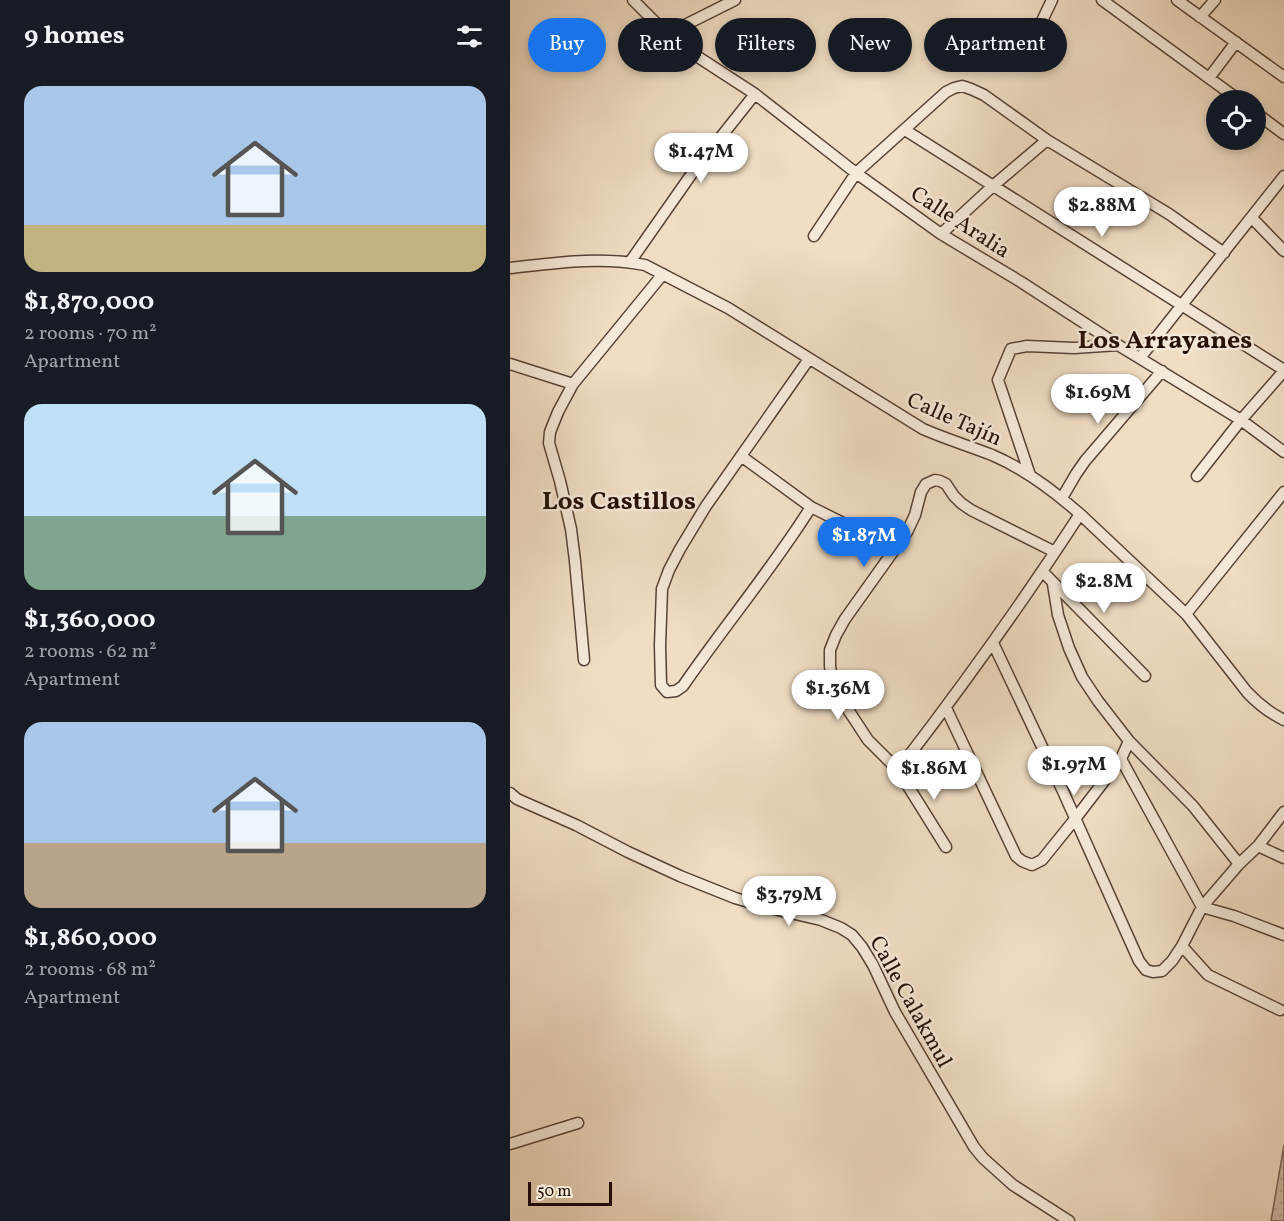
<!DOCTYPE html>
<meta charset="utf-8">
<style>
:root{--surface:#171b24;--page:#242831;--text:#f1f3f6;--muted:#9ea1a6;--accent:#1a73e8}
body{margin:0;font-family:Vollkorn,serif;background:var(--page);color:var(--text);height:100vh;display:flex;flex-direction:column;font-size:22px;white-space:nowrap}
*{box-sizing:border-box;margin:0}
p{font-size:20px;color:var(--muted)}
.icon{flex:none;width:33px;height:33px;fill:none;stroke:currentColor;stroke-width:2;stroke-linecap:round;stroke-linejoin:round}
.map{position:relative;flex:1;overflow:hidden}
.panel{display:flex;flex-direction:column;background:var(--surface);width:510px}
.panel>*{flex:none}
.top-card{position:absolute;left:18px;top:18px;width:570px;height:54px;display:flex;gap:12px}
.tools{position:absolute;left:696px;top:90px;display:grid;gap:12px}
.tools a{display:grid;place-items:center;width:60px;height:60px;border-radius:50%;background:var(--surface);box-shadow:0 3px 9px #0003;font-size:30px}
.scale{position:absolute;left:18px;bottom:15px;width:84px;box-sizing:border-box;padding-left:6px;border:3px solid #260f06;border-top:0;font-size:16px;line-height:21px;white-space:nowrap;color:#260f06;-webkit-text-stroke:4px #f5e9d8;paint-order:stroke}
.price{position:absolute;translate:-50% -51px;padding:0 14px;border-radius:21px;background:#fff;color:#222;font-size:20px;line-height:39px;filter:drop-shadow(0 2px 3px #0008)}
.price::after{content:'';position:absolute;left:50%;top:36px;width:18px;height:14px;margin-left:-9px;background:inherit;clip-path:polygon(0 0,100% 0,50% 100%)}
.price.selected{background:var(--accent);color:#fff}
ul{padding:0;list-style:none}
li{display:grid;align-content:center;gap:12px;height:318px;padding:0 24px}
li span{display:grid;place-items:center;height:186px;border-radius:18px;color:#555}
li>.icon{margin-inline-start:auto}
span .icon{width:108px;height:108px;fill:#fffc;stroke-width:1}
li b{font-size:26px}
h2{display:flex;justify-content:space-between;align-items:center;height:72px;padding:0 24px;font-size:26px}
.pill{padding:0 21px;border-radius:27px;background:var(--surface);box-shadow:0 3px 9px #0003;font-size:21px;line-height:54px}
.pill.selected{background:var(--accent);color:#fff}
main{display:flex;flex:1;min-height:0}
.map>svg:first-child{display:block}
</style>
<main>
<section class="panel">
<h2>9 homes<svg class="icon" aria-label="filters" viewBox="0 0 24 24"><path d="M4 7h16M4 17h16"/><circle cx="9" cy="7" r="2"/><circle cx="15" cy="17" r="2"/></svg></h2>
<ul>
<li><span style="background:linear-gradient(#a9c7e8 75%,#c2b280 0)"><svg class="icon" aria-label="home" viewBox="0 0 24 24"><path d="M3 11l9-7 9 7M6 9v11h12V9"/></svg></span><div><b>$1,870,000</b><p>2 rooms · 70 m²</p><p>Apartment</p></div></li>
<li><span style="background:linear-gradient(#bfe0f5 60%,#7fa58c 0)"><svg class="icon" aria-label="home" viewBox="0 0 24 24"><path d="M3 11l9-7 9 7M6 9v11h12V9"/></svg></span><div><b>$1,360,000</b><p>2 rooms · 62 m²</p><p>Apartment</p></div></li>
<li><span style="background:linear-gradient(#a9c7e8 65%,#b9a48a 0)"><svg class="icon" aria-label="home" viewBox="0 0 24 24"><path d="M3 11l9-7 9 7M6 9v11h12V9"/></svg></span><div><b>$1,860,000</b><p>2 rooms · 68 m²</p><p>Apartment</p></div></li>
</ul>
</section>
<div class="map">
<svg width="774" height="1221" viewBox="0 0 774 1221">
<defs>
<pattern id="grass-dots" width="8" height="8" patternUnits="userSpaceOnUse" patternTransform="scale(1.5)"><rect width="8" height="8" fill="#cebaa3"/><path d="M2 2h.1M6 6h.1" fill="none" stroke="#b19f8b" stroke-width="1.8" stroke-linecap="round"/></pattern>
</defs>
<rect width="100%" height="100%" fill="#f0ddc3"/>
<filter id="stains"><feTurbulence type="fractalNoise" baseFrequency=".00333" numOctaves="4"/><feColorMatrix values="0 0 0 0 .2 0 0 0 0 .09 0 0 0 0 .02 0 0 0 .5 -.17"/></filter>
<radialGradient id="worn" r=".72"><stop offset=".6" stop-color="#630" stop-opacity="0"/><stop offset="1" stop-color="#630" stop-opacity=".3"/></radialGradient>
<path fill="url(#grass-dots)" stroke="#7a6454" stroke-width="1.5" d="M 774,1145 L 774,1221 L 761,1221 Z"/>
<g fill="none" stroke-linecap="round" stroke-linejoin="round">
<defs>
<path id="minor" d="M 123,0 L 157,34 L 185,55 L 245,94 L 346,173 L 431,234 L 511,282 L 608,345 L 731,420 L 774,452
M 592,0 L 729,100
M 667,0 L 774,77
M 690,17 L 705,0
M 530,25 L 542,0
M 157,34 L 225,0
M 699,78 L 726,42
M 746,113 L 774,134
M 395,130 L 774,370
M 742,218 L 774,251
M 431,234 L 484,185 L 537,140
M 304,236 L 346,173 L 436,92 L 444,88 L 452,86 L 461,89 L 474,95 L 537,140 L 659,214 L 714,253
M 120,262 L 183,172 L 245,94
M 0,268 C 45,263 90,256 135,265 L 218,308 L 413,429 C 436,439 459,446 482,455 C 515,469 544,491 570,514 L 676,614 L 737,692 C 748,704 760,713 774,720
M 630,358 L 774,176
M 299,359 L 196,506 L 170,549 L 159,570 L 152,589 L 150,645 L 151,685 L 157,692 L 166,691 L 173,686 C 215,625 262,569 301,507
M 0,364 L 63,384
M 231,456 L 301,507 L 385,549
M 520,475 L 488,380 L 501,349 L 517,346 L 564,348 L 608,345
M 687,476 L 731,420 L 774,371
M 552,498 L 566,474 L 575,461 L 652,371
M 532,571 L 635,676
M 543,584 L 548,615 L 559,648 L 572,677 L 588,701 L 619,741 L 683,806 L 729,864
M 676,614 L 774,492
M 483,643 L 552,789 L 629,961 L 636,970 L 643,972 L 652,971 L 662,961 L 672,946 L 692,907 L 729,864 L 748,846 L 774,812
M 74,660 L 65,561 L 61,529 L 50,481 L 39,443 L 40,432 L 48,412 L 63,384 L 153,274
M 436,708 L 506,856 L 512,861 L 522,865 L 532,860 L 565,819 L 611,759 L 619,741
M 611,759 L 692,907 L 724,916 L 774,935
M 388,770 C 452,687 513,602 570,514
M 0,793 L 7,799 L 66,825 L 118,852 L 170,876 L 225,898 L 255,907 L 311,920 L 331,928 L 342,935 L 352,947 L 363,965 L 385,1012 L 464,1147 L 473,1158 L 503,1185 L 559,1221
M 748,846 L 774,858
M 436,847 L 388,770 L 358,740 L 331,699 L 322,680 L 320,666 L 320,650 L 326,635 L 335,619 L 397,532 L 405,515 L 411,492 L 416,484 L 425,480 L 430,481 L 436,484 L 444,496 L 451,503 L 461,510 L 545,552
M 672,946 L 698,975 L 770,1010
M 0,1144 L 68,1123"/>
</defs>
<use href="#minor" stroke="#584235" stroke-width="13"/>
<use href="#minor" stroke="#f5e9d8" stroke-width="10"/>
</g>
<g text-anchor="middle" stroke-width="5" stroke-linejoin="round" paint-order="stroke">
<g font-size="22" fill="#260f06" stroke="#f5e9d8">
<text transform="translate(451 221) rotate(33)" y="8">Calle Aralia</text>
<text transform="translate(445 418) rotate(24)" y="8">Calle Tajín</text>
<text transform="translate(402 1001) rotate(61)" y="8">Calle Calakmul</text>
</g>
<g font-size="26" font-weight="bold" fill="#260f06" stroke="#f5e9d8">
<text x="655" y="348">Los Arrayanes</text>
<text x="109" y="509">Los Castillos</text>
</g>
</g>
<rect width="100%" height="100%" filter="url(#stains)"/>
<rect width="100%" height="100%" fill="url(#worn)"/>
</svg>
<div class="tools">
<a><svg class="icon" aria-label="locate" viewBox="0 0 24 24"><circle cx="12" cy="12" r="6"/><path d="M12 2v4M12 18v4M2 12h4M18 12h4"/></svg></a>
</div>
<div class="scale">50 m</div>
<b class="price" style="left:191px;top:184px">$1.47M</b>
<b class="price" style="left:592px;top:238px">$2.88M</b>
<b class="price" style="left:588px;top:425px">$1.69M</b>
<b class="price selected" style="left:354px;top:568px">$1.87M</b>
<b class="price" style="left:594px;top:614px">$2.8M</b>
<b class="price" style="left:328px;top:721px">$1.36M</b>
<b class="price" style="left:564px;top:797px">$1.97M</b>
<b class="price" style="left:424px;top:801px">$1.86M</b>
<b class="price" style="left:279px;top:927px">$3.79M</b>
<div class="top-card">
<a class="pill selected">Buy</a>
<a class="pill">Rent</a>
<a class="pill">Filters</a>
<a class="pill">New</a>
<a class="pill">Apartment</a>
</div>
</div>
</main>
